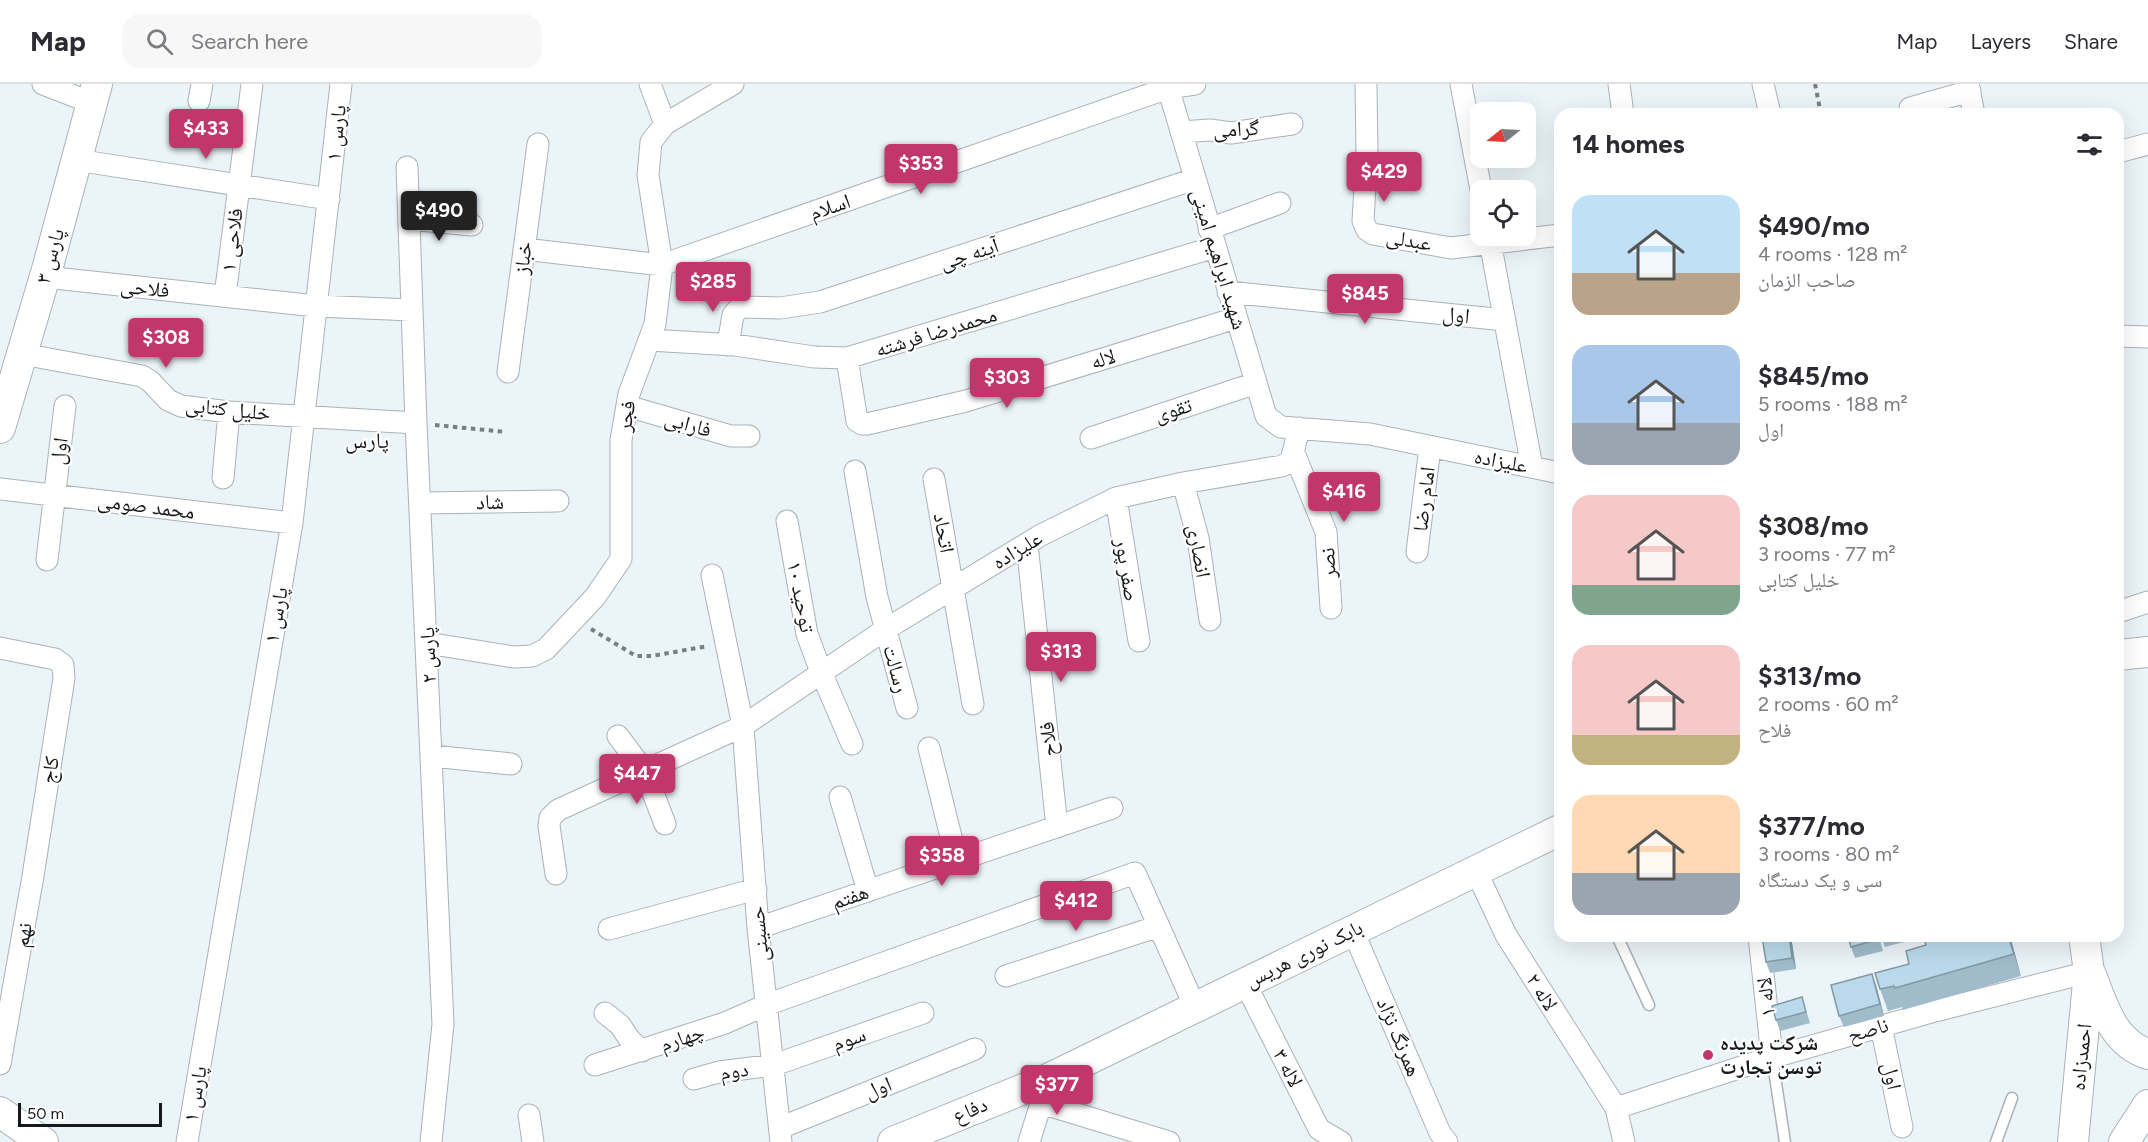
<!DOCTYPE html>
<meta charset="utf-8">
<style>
:root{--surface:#fff;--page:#f7f7f7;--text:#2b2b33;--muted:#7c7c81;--line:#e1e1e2;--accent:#c1366d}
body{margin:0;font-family:Figtree,"Noto Naskh Arabic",sans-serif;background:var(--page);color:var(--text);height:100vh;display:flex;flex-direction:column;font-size:22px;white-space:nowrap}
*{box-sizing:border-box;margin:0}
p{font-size:20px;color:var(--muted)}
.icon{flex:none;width:33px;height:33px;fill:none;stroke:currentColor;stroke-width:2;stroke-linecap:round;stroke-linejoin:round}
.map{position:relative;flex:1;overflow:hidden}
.side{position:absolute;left:1554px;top:24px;width:570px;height:834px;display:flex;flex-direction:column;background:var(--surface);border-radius:18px;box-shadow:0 6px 24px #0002}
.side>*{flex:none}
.needle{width:39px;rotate:252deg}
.fabs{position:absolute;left:1470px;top:18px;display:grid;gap:12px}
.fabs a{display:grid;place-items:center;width:66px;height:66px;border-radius:12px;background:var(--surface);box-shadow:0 6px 24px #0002;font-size:30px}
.scale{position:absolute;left:18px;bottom:15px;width:144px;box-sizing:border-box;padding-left:6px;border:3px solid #16191b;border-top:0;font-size:16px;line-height:21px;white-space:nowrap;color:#16191b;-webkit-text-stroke:4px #fff;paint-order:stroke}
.price{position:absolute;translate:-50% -51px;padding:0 14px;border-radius:6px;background:var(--accent);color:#fff;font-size:20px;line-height:39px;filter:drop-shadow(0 2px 3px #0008)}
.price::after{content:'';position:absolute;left:50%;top:36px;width:18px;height:14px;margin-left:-9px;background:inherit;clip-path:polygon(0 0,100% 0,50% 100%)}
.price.selected{background:#222;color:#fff}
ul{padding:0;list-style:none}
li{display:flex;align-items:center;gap:18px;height:150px;padding:0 18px}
li span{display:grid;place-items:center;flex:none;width:168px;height:120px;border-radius:18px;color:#555}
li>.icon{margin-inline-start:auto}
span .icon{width:72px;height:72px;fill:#fffc;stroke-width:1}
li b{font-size:26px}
h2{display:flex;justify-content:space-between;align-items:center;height:72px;padding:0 18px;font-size:26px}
header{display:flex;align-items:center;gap:36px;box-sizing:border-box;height:84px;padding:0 30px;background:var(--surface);border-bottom:2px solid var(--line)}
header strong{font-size:28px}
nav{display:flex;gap:33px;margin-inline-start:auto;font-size:21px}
.search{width:420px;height:54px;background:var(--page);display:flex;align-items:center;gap:15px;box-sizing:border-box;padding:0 21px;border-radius:18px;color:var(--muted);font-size:22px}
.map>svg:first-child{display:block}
</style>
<header>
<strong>Map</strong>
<div class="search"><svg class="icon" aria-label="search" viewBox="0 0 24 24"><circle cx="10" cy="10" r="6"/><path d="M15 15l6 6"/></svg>Search here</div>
<nav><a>Map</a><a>Layers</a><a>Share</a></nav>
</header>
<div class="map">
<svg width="2148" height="1058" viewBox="0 0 2148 1058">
<rect width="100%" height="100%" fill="#ebf4f9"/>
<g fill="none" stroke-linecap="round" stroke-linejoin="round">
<defs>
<path id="lane" d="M 1617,852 L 1649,921
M 1772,973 L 1785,1058
M 1996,1058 L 2012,1014"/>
<path id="street" d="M 43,0 L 92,19
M 650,0 L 665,40
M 1167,0 L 1266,332 L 1281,343 L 1370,350 L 1560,389
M 1366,0 L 1367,69 L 1363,137 L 1367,146 L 1373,150 L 1451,164 L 1560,151
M 1461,0 L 1481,106
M 1619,0 L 1623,30
M 1763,0 L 1770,30
M 1968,0 L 1974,30
M 199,17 L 202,0
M 1910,24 L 1970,7
M 1181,48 L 1210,46 L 1231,49 L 1292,40
M 2118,68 L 2148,60
M 76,76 L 329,115
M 407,83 L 416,339 L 443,940 L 431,1058
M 409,135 L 472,141
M 1209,145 L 1280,119
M 1489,152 L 1532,383
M 524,165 L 662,181 L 1168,4 L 1195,0
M 45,193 L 316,222 L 412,226
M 1228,208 L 1505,236
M 225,212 L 252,0
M 2118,252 L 2148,253
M 649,256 L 735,261 L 814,273 L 847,274 L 1215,163
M 728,261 L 733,231 L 740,223 L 780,224 L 820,218 L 1195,95
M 22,270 L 142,292 L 150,297 L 168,316 L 181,322 L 229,328 L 416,339
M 847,274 L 857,337 L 862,340 L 867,340 L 966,317 L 1236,234
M 508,288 L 538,60
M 627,322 L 731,352 L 749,352
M 1091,354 L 1256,299
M 1294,369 L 1326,448 L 1331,524
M 855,387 L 877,513 L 907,624
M 223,394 L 229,328
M 934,395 L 973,620
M 1183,399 L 1198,454 L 1210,536
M 0,405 L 292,439
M 1116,414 L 1139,557
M 421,419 L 558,417
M 787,437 L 807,550 L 821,588 L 852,660
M 1027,460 L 1057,743
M 1417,468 L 1430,363
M 47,476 L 65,322
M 712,491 L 743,642 L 758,844 L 781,1058
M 2118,528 L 2148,518
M 427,559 L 514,573 L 532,572 L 546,565 L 595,513 L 621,475 L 621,356 L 629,310 L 655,240 L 662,181 L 648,91 L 651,58 L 665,40 L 733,0
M 0,564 L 55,575 L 63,581 L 64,594 L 33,792 L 0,980
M 618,652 L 645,688 L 665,740
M 929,664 L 957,777
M 432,672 L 511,680
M 840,713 L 868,807
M 1476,787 L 1506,851 L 1616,1024 L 1624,1058
M 556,790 L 549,742 L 550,734 L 558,726 L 743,642 L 886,545 L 1041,451 L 1116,414 L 1183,399 L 1282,382 L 1291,377 L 1299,344
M 758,844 L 1112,724
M 609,845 L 756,805
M 1353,847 L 1440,1049 L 1447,1058
M 1759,852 L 1772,973
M 1006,892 L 1159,842
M 1245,899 L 1319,1045 L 1341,1058
M 605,929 L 620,941 L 630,956 L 642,967
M 1881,942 L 1902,1043
M 595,981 L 725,939 L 766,921 L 1135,789 L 1195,923
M 694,995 L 719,988 L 774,981 L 923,929
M 1041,1019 L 1169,1058
M 1616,1024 L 1763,976 L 1935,927 L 2089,888
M 529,1031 L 533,1058
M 780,1044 L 975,965
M 187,1058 L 292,439 L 341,0
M 1029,1058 L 1045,1007"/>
<path id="secondary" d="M 0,344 L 48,182 L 97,0
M 2118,571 L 2148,568
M 2091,891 C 2103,922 2113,959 2148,970
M 0,1028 L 43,1058
M 893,1058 L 1048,995 L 1560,746
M 2073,1058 L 2089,888 L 2084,852
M 2124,1058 L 2148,1021"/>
</defs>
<use href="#lane" stroke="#aab2b7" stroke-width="13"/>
<use href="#street" stroke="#aab2b7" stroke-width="23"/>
<use href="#secondary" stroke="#aab2b7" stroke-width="32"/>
<path stroke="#787e81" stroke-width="4" stroke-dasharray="4.5 4.5" stroke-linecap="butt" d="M 1815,0 L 1821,30
M 435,341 L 506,348
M 591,545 L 636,572 L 652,572 L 708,562"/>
<use href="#lane" stroke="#fff" stroke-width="10"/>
<use href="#street" stroke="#fff" stroke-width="21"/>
<use href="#secondary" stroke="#fff" stroke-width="30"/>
</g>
<path fill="#a0bbca" d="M 1791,852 L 1796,885 L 1770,889 L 1766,878 Z
M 1879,852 L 1883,867 L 1855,874 L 1851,863 Z
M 1881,852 L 2010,852 L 2021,892 L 1903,926 L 1902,923 L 1888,927 L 1880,905 L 1909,880 L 1926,861 L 1923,853 L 1885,863 Z
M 1876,901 L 1884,932 L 1844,943 L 1839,932 Z
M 1802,913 L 1810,939 L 1780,947 L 1776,936 Z"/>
<path fill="#8299a4" d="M 1789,852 L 1791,852 L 1796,885 L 1792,874 Z
M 2008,852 L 2010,852 L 2021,892 L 2014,870 Z
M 1872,890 L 1876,901 L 1884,932 L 1880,920 Z"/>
<path fill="#badaeb" stroke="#8299a4" stroke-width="1.5" d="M 1762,852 L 1789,852 L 1792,874 L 1766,878 Z
M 1848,852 L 1878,852 L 1879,855 L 1851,863 Z
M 1923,852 L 2008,852 L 2014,870 L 1895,904 L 1894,902 L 1880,905 L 1875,889 L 1909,880 L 1906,867 L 1926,861 Z
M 1872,890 L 1880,920 L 1839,932 L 1831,901 Z
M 1802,913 L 1806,928 L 1776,936 L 1772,922 Z"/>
<circle fill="#c1366d" stroke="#fff" stroke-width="2" cx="1708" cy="971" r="6"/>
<g text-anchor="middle" stroke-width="4.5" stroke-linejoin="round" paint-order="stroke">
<g font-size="21" fill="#16191b" stroke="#fff">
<text transform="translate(1236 45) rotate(-3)" y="7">گرامی</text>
<text transform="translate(336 49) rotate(-84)" y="7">پارس ۱</text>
<text transform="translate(830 123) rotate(-19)" y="7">اسلام</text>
<text transform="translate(232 156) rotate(-83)" y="7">فلاحی ۱</text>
<text transform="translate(1409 156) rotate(10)" y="7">عبدلی</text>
<text transform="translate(969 170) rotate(-18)" y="7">آینه چی</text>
<text transform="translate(50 172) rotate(-74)" y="7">پارس ۳</text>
<text transform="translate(523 174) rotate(-83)" y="7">خباز</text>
<text transform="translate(1219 175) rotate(73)" y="7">شهید ابراهیم امینی</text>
<text transform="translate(145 204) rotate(6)" y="7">فلاحی</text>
<text transform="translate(1456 231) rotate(6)" y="7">اول</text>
<text transform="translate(936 248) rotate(-17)" y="7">محمدرضا فرشته</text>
<text transform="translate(1103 275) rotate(-17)" y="7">لاله</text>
<text transform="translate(228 325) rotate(6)" y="7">خلیل کتابی</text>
<text transform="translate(1173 326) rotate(-18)" y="7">تقوی</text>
<text transform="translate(626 332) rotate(-80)" y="7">فجر</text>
<text transform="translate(688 340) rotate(16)" y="7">فارابی</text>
<text transform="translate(59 367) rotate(-82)" y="7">اول</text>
<text transform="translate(1501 377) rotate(11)" y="7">علیزاده</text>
<text transform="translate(1424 415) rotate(-83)" y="7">امام رضا</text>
<text transform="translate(490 418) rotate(-1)" y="7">شاد</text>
<text transform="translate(146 422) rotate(7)" y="7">محمد صومی</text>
<text transform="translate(944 449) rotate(80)" y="7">اتحاد</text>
<text transform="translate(1017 466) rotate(-31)" y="7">علیزاده</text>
<text transform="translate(1199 467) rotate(80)" y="7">انصاری</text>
<text transform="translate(1328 479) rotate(-93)" y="7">نصر</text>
<text transform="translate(1127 486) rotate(81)" y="7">صفر پور</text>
<text transform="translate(801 513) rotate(79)" y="7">توحید ۱۰</text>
<text transform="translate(276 531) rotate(-80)" y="7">پارس ۱</text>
<text transform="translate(428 571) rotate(-92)" y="7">پارس ۲</text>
<text transform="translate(896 585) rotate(75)" y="7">رسالت</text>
<text transform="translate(1048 655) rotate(-96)" y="7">فلاح</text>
<text transform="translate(50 686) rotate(-81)" y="7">کاج</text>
<text transform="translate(850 813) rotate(-19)" y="7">هفتم</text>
<text transform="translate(759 850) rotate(-95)" y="7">حسینی</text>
<text transform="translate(23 851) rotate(-80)" y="7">نهم</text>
<text transform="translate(1304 870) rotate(-26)" y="7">بابک نوری هریس</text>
<text transform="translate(1542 908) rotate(58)" y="7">لاله ۲</text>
<text transform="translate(1766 913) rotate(-96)" y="7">لاله ۱</text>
<text transform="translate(1868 946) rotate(-16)" y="7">ناصح</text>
<text transform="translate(1399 953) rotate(67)" y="7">همرنگ نژاد</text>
<text transform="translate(682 954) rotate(-19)" y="7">چهارم</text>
<text transform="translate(849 955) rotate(-19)" y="7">سوم</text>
<text transform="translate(2081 973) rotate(-84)" y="7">احمدزاده</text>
<text transform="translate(1288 984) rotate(63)" y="7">لاله ۳</text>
<text transform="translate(734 987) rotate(-9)" y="7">دوم</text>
<text transform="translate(1892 992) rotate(78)" y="7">اول</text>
<text transform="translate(878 1004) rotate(-22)" y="7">اول</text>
<text transform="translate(195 1010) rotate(-80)" y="7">پارس ۱</text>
<text transform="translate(970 1026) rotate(-22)" y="7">دفاع</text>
</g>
<g font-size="21" font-weight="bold" fill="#16191b" stroke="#fff" text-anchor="start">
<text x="1720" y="966">شرکت پدیده<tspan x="1720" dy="24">توسن تجارت</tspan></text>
</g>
<g font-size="22" fill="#16191b" stroke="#fff">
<text x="367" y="364">پارس</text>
</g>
</g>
</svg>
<div class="fabs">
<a><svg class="needle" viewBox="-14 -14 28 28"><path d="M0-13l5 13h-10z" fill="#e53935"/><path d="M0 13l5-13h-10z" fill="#7c7c81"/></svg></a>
<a><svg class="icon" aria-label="locate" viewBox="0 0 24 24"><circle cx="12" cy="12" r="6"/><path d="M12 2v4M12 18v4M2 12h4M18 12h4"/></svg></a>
</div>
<div class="scale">50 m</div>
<b class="price" style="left:206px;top:76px">$433</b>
<b class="price" style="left:921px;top:111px">$353</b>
<b class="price" style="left:1384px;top:119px">$429</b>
<b class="price selected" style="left:439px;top:158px">$490</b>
<b class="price" style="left:713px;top:229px">$285</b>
<b class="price" style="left:1365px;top:241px">$845</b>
<b class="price" style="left:166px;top:285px">$308</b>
<b class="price" style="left:1007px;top:325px">$303</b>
<b class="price" style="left:1344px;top:439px">$416</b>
<b class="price" style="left:1061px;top:599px">$313</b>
<b class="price" style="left:637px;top:721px">$447</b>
<b class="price" style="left:942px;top:803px">$358</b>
<b class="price" style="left:1076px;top:848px">$412</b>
<b class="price" style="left:1057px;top:1032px">$377</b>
<section class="side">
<h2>14 homes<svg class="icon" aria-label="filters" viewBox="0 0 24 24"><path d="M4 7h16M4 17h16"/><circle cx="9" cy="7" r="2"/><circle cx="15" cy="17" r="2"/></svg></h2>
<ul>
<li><span style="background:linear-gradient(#bfe0f5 65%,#b9a48a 0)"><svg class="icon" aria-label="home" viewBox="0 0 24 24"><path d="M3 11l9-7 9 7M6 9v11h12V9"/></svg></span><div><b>$490/mo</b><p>4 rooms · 128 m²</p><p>صاحب الزمان</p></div></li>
<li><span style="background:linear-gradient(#a9c7e8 65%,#9aa5b1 0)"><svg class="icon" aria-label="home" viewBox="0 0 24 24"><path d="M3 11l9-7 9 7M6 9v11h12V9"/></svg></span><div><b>$845/mo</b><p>5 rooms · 188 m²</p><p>اول</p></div></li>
<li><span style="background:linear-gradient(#f6c9c9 75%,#7fa58c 0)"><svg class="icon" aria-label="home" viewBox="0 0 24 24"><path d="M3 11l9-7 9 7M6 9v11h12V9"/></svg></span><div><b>$308/mo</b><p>3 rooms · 77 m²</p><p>خلیل کتابی</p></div></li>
<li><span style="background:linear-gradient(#f6c9c9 75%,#c2b280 0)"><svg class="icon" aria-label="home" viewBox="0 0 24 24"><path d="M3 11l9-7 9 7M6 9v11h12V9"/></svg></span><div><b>$313/mo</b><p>2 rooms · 60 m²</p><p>فلاح</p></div></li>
<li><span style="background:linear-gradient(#ffd9b3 65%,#9aa5b1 0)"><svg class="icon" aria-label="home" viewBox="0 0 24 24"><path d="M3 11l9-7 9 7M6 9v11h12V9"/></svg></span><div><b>$377/mo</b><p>3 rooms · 80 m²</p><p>سی و یک دستگاه</p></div></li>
</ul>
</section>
</div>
